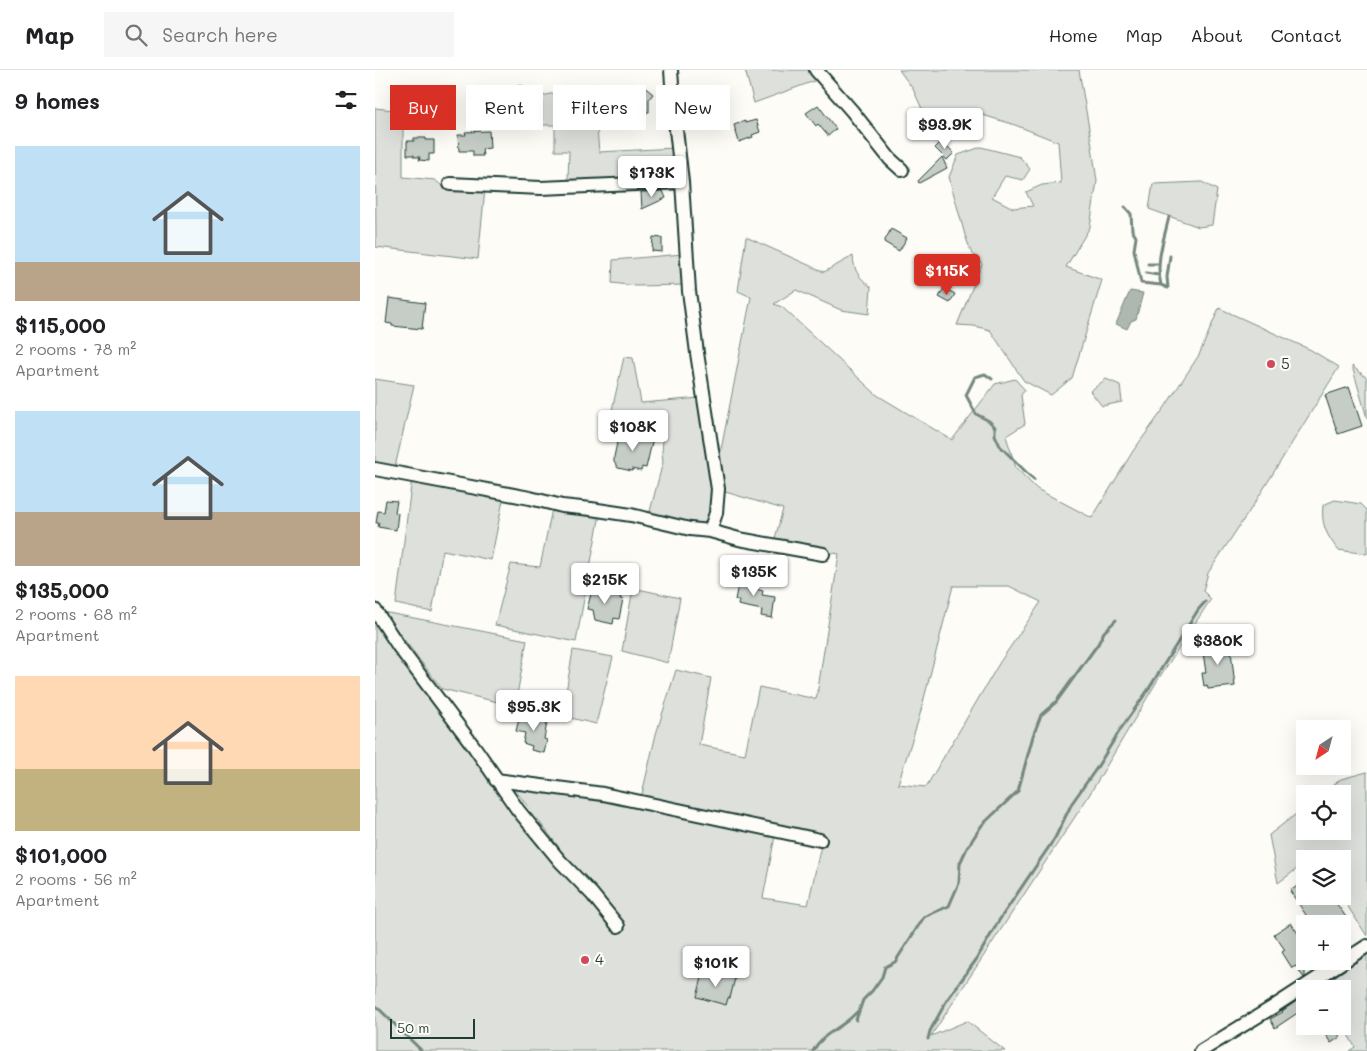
<!DOCTYPE html>
<meta charset="utf-8">
<style>
:root{--surface:#fff;--page:#f6f6f6;--text:#202124;--muted:#757577;--line:#e0e0e0;--accent:#d93025}
body{margin:0;font-family:Mali,sans-serif;background:var(--page);color:var(--text);height:100vh;display:flex;flex-direction:column;font-size:19px;white-space:nowrap}
*{box-sizing:border-box;margin:0}
p{font-size:16px;color:var(--muted)}
.icon{flex:none;width:28px;height:28px;fill:none;stroke:currentColor;stroke-width:2;stroke-linecap:round;stroke-linejoin:round}
.map{position:relative;flex:1;overflow:hidden}
.sheet{display:flex;flex-direction:column;background:var(--surface);width:375px}
.sheet>*{flex:none}
.guide{position:absolute;left:15px;top:15px;width:475px;height:45px;display:flex;gap:10px}
.needle{width:32px;rotate:216deg}
.tools{position:absolute;left:921px;top:650px;display:grid;gap:10px}
.tools a{display:grid;place-items:center;width:55px;height:55px;border-radius:0px;background:var(--surface);box-shadow:0 5px 20px #0002;font-size:25px}
.scale{position:absolute;left:15px;bottom:12px;width:85px;box-sizing:border-box;padding-left:5px;border:2px solid #1f3d34;border-top:0;font-size:14px;line-height:18px;white-space:nowrap;color:#1f3d34;-webkit-text-stroke:4px #fdfcf7;paint-order:stroke}
.price{position:absolute;translate:-50% -42px;padding:0 11px;border-radius:5px;background:#fff;color:#222;font-size:16px;line-height:32px;filter:drop-shadow(0 1px 2px #0008)}
.price::after{content:'';position:absolute;left:50%;top:30px;width:15px;height:11px;margin-left:-8px;background:inherit;clip-path:polygon(0 0,100% 0,50% 100%)}
.price.active{background:var(--accent);color:#fff}
ul{padding:0;list-style:none}
li{display:grid;align-content:center;gap:10px;height:265px;padding:0 15px}
li span{display:grid;place-items:center;height:155px;border-radius:0px;color:#555}
li>.icon{margin-inline-start:auto}
span .icon{width:90px;height:90px;fill:#fffc;stroke-width:1}
li b{font-size:21px}
h2{display:flex;justify-content:space-between;align-items:center;height:60px;padding:0 15px;font-size:21px}
.tag{padding:0 18px;border-radius:0px;background:var(--surface);box-shadow:0 5px 20px #0002;font-size:18px;line-height:45px}
.tag.active{background:var(--accent);color:#fff}
header{display:flex;align-items:center;gap:30px;box-sizing:border-box;height:70px;padding:0 25px;background:var(--surface);border-bottom:1px solid var(--line)}
header strong{font-size:24px}
nav{display:flex;gap:28px;margin-inline-start:auto;font-size:18px}
.search{width:350px;height:45px;background:var(--page);display:flex;align-items:center;gap:12px;box-sizing:border-box;padding:0 18px;border-radius:0px;color:var(--muted);font-size:19px}
main{display:flex;flex:1;min-height:0}
.map>svg:first-child{display:block}
</style>
<header>
<strong>Map</strong>
<div class="search"><svg class="icon" aria-label="search" viewBox="0 0 24 24"><circle cx="10" cy="10" r="6"/><path d="M15 15l6 6"/></svg>Search here</div>
<nav><a>Home</a><a>Map</a><a>About</a><a>Contact</a></nav>
</header>
<main>
<section class="sheet">
<h2>9 homes<svg class="icon" aria-label="filters" viewBox="0 0 24 24"><path d="M4 7h16M4 17h16"/><circle cx="9" cy="7" r="2"/><circle cx="15" cy="17" r="2"/></svg></h2>
<ul>
<li><span style="background:linear-gradient(#bfe0f5 75%,#b9a48a 0)"><svg class="icon" aria-label="home" viewBox="0 0 24 24"><path d="M3 11l9-7 9 7M6 9v11h12V9"/></svg></span><div><b>$115,000</b><p>2 rooms · 78 m²</p><p>Apartment</p></div></li>
<li><span style="background:linear-gradient(#bfe0f5 65%,#b9a48a 0)"><svg class="icon" aria-label="home" viewBox="0 0 24 24"><path d="M3 11l9-7 9 7M6 9v11h12V9"/></svg></span><div><b>$135,000</b><p>2 rooms · 68 m²</p><p>Apartment</p></div></li>
<li><span style="background:linear-gradient(#ffd9b3 60%,#c2b280 0)"><svg class="icon" aria-label="home" viewBox="0 0 24 24"><path d="M3 11l9-7 9 7M6 9v11h12V9"/></svg></span><div><b>$101,000</b><p>2 rooms · 56 m²</p><p>Apartment</p></div></li>
</ul>
</section>
<div class="map">
<svg width="992" height="981" viewBox="0 0 992 981">
<rect width="100%" height="100%" fill="#fdfcf7"/>
<filter id="ink" filterUnits="userSpaceOnUse"><feTurbulence type="fractalNoise" baseFrequency=".02" numOctaves="2"/><feDisplacementMap in="SourceGraphic" scale="10" xChannelSelector="R" yChannelSelector="G"/><feConvolveMatrix kernelMatrix="1 2 1 2 8 2 1 2 1" color-interpolation-filters="sRGB"/></filter>
<g filter="url(#ink)">
<path fill="#dde0db" stroke="#7e8e88" fill-rule="evenodd" d="M 370,0 L 433,0 L 442,10 L 379,33 Z
M 524,0 L 704,0 L 716,70 L 722,111 L 715,157 L 691,197 L 727,210 L 697,308 L 676,325 L 649,311 L 615,260 L 599,256 L 582,255 L 607,194 L 596,182 L 590,165 L 574,107 L 583,85 L 606,77 L 645,87 L 655,99 L 648,110 L 630,106 L 617,127 L 638,138 L 658,136 L 651,122 L 667,115 L 686,113 L 683,72 L 640,55 L 598,42 L 587,45 L 557,61 L 538,19 Z
M 218,14 L 224,82 L 300,78 L 305,106 L 193,110 L 194,81 L 180,81 L 180,55 L 167,55 L 167,26 Z
M 0,38 L 28,41 L 28,107 L 60,110 L 66,115 L 110,119 L 103,189 L 1,177 Z
M 827,112 L 842,120 L 837,155 L 824,157 L 774,139 L 778,114 Z
M 371,167 L 449,202 L 478,186 C 479,202 484,207 496,217 L 494,244 L 466,240 L 421,220 L 399,234 L 407,237 L 502,325 L 577,370 L 620,314 L 640,309 L 650,320 L 646,325 L 650,354 L 631,366 L 641,398 L 662,419 L 717,448 L 758,381 L 790,337 L 824,285 L 844,238 L 936,280 L 964,297 L 881,431 L 833,503 L 828,521 L 836,529 L 784,608 L 713,727 L 556,966 L 592,951 L 630,981 L 0,981 L 0,551 L 183,786 L 183,776 L 134,712 L 197,723 L 400,766 L 388,828 L 433,835 L 448,766 L 266,728 L 281,664 L 301,600 L 336,608 L 324,675 L 370,684 L 384,617 L 441,629 L 442,625 L 464,484 L 399,472 L 408,439 L 347,421 L 343,395 L 376,227 L 363,221 ZM 578,516 L 634,516 L 666,532 L 625,592 L 551,717 L 523,714 L 544,648 Z
M 308,184 L 311,215 L 261,216 L 237,213 L 238,190 Z
M 249,287 L 258,288 L 266,333 L 325,328 L 340,438 L 328,455 L 274,445 L 288,392 L 287,382 L 288,370 L 234,353 Z
M 977,296 L 992,308 L 992,348 Z
M 0,309 L 39,315 L 20,397 L 0,393 Z
M 731,309 L 745,315 L 747,332 L 727,336 L 715,321 Z
M 37,408 L 129,425 L 116,490 L 68,480 L 57,542 L 21,534 Z
M 960,430 L 986,434 L 992,440 L 992,484 L 963,480 C 951,464 946,455 948,435 Z
M 178,434 L 225,444 L 201,572 L 120,555 L 136,494 L 165,497 Z
M 258,518 L 305,528 L 293,593 L 247,581 Z
M 8,542 L 152,570 L 140,636 L 67,619 Z
M 198,580 L 238,587 L 221,654 L 187,646 Z
M 992,702 L 992,866 L 966,826 L 968,826 L 968,789 L 941,789 L 939,787 L 936,789 L 930,789 L 930,793 L 903,813 L 894,765 L 930,737 L 930,761 L 968,761 L 968,724 L 947,724 L 966,709 Z
M 992,885 L 992,981 L 974,981 L 980,977 L 968,956 L 968,919 L 945,919 L 944,917 Z"/>
<path fill="#aeb8b1" stroke="#75877f" d="M 755,221 L 768,223 L 761,249 L 756,251 L 752,259 L 741,254 Z"/>
<g fill="none" stroke-linecap="round" stroke-linejoin="round">
<path stroke="#75877f" stroke-width="3" d="M 750,137 L 756,144 L 757,160 L 761,167 L 759,180 L 766,213 L 786,215
M 794,147 C 789,169 780,192 786,215 L 793,218 L 792,207 L 795,186
M 773,194 L 784,194
M 771,203 L 783,205
M 617,309 L 610,304 L 600,307 L 591,325 L 601,344 L 614,351 L 620,357 L 620,365 L 625,376 L 659,410
M 0,935 L 47,981
M 481,950 L 488,930 L 497,921 L 507,907 L 510,897 L 520,892 L 549,847 L 574,836 L 584,813 L 585,793 L 592,778 L 607,755 L 643,721 L 658,666 L 666,645 L 681,632 L 723,574 L 729,562 L 741,550
M 553,969 L 555,961 L 572,930 L 601,890 L 625,849 L 680,768 L 697,733 L 721,699 L 747,657 L 773,620 L 823,540 L 830,532
M 438,981 C 446,966 459,961 472,951 C 476,948 480,944 484,940"/>
</g>
<path fill="#c6cdc7" stroke="#1f3d34" d="M 267,15 L 278,24 L 274,29 L 274,42 L 264,42 L 264,45 L 252,45 L 252,32 L 242,31 L 242,18 L 264,18 Z
M 136,16 L 149,16 L 149,20 L 155,20 L 156,33 L 165,33 L 165,47 L 132,48 L 132,25 L 136,25 Z
M 443,35 L 461,59 L 453,66 L 443,54 L 441,56 L 431,43 Z
M 381,50 L 385,62 L 377,65 L 378,67 L 364,72 L 359,55 L 370,51 L 370,53 Z
M 114,61 L 115,78 L 107,79 L 108,86 L 98,86 L 98,81 L 84,81 L 83,65 L 91,65 L 90,62 Z
M 39,68 L 51,68 L 51,70 L 59,70 L 59,84 L 54,84 L 54,91 L 44,90 L 45,87 L 39,87 L 39,85 L 32,85 L 32,71 L 39,71 Z
M 567,71 L 579,83 L 572,90 L 560,78 Z
M 567,87 L 572,98 L 544,113 L 543,111 Z
M 288,121 L 291,128 L 267,139 L 266,122 Z
M 516,159 L 532,168 L 524,181 L 509,172 Z
M 278,167 L 287,168 L 287,182 L 277,181 Z
M 569,218 L 580,224 L 575,233 L 564,227 Z
M 14,228 L 50,233 L 47,259 L 17,256 L 17,254 L 11,253 Z
M 974,317 L 987,356 L 963,364 L 950,325 Z
M 253,360 L 278,368 L 271,398 L 267,397 L 266,401 L 257,399 L 257,401 L 243,398 L 239,392 L 239,387 L 243,368 L 250,370 Z
M 11,430 L 22,431 L 20,442 L 23,443 L 21,460 L 3,457 L 4,453 L 1,453 L 3,441 L 9,442 Z
M 365,505 L 383,509 L 381,519 L 388,521 L 387,525 L 400,527 L 397,548 L 386,546 L 387,540 L 363,535 L 364,531 L 360,530 Z
M 222,518 L 246,524 L 245,529 L 248,529 L 244,549 L 239,548 L 238,554 L 220,550 L 218,540 L 212,539 L 217,520 L 221,521 Z
M 855,572 L 860,616 L 833,619 L 832,615 L 829,616 L 827,603 L 831,603 L 827,575 Z
M 157,644 L 173,647 L 169,669 L 172,670 L 169,683 L 156,680 L 157,676 L 148,673 L 150,663 L 141,661 L 144,649 L 155,651 Z
M 930,811 L 930,826 L 956,826 L 971,847 L 968,849 L 971,854 L 937,854 L 915,821 Z
M 916,853 L 930,874 L 930,891 L 942,891 L 930,899 L 930,907 L 929,908 L 921,896 L 917,898 L 907,882 L 910,880 L 899,864 Z
M 334,902 L 360,908 L 355,928 L 353,928 L 351,935 L 322,927 L 328,904 L 334,905 Z
M 926,928 L 930,934 L 930,938 L 900,958 L 895,949 L 908,942 L 907,941 Z
M 944,956 L 958,956 L 965,967 L 956,973 Z"/>
<g fill="none" stroke-linecap="round" stroke-linejoin="round">
<defs>
<path id="minor" d="M 296,0 L 299,42 L 307,112 L 314,221 L 322,283 L 343,419 L 341,443 L 335,461
M 441,0 L 477,41 L 515,89 L 527,100
M 75,114 L 166,118 L 307,112
M 0,399 L 155,428 L 187,436 L 216,439 L 256,445 L 315,459 L 335,461 L 364,469 L 448,484
M 0,540 L 24,577 L 100,678 L 143,740 L 185,791 L 217,824 L 243,856
M 121,710 L 228,724 L 445,770
M 826,981 L 898,937 L 992,876"/>
</defs>
<use href="#minor" stroke="#1f3d34" stroke-width="16"/>
<use href="#minor" stroke="#fdfcf7" stroke-width="12"/>
</g>
</g>
<g fill="#d1495b" stroke="#fdfcf7" stroke-width="2">
<circle cx="896" cy="294" r="5"/>
<circle cx="210" cy="890" r="5"/>
</g>
<g text-anchor="middle" stroke-width="4.5" stroke-linejoin="round" paint-order="stroke">
<g font-size="15" fill="#1f3d34" stroke="#fdfcf7" text-anchor="start">
<text x="906" y="299">5</text>
<text x="220" y="895">4</text>
</g>
</g>
</svg>
<div class="tools">
<a><svg class="needle" viewBox="-14 -14 28 28"><path d="M0-13l5 13h-10z" fill="#e53935"/><path d="M0 13l5-13h-10z" fill="#757577"/></svg></a>
<a><svg class="icon" aria-label="locate" viewBox="0 0 24 24"><circle cx="12" cy="12" r="6"/><path d="M12 2v4M12 18v4M2 12h4M18 12h4"/></svg></a>
<a><svg class="icon" aria-label="layers" viewBox="0 0 24 24"><path d="M12 4l9 5-9 5-9-5zM3 14l9 5 9-5"/></svg></a>
<a>+</a>
<a>−</a>
</div>
<div class="scale">50 m</div>
<b class="price" style="left:570px;top:80px">$93.9K</b>
<b class="price" style="left:277px;top:128px">$173K</b>
<b class="price active" style="left:572px;top:226px">$115K</b>
<b class="price" style="left:258px;top:382px">$108K</b>
<b class="price" style="left:379px;top:527px">$135K</b>
<b class="price" style="left:230px;top:535px">$215K</b>
<b class="price" style="left:843px;top:596px">$380K</b>
<b class="price" style="left:159px;top:662px">$95.3K</b>
<b class="price" style="left:341px;top:918px">$101K</b>
<div class="guide">
<a class="tag active">Buy</a>
<a class="tag">Rent</a>
<a class="tag">Filters</a>
<a class="tag">New</a>
</div>
</div>
</main>
